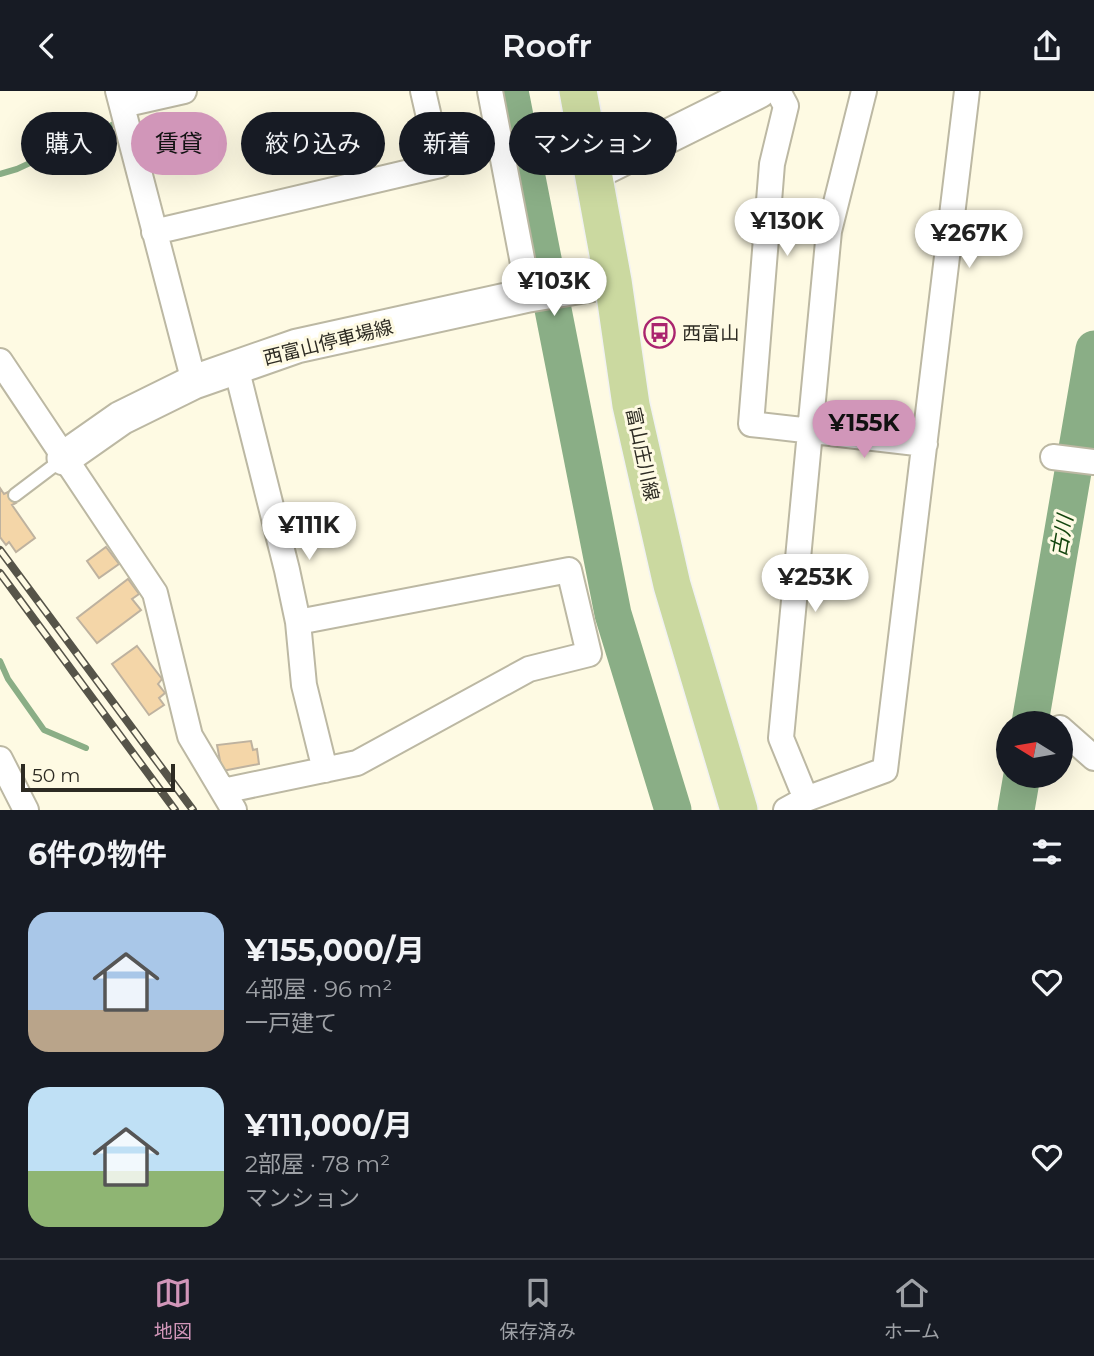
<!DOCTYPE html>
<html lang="ja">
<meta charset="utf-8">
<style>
:root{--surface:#171b24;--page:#20242c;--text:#f1f3f6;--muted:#9ea1a6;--line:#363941;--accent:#d196b9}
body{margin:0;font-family:Montserrat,"Noto Sans JP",sans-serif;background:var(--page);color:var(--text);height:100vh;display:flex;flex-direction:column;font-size:26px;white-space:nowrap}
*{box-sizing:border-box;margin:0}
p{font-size:23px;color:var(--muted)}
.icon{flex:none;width:38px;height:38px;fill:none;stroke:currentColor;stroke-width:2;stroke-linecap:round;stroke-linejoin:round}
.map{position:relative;height:719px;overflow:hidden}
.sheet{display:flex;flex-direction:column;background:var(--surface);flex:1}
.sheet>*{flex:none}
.banner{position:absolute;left:21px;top:21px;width:700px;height:63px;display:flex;gap:14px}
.needle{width:46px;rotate:281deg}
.fabs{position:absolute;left:996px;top:620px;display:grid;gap:14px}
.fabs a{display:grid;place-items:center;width:77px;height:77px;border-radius:50%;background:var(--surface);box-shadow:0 7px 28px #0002;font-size:35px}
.scale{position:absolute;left:21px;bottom:18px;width:154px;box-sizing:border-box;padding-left:7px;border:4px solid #2d2b23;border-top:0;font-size:19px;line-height:24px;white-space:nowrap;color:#2d2b23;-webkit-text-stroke:5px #fefae3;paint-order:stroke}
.price{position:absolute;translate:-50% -60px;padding:0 16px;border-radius:24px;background:#fff;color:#222;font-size:23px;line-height:46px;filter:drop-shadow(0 2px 4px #0008)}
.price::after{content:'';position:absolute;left:50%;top:42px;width:21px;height:16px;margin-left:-10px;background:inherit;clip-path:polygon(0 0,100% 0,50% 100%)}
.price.selected{background:var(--accent);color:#111}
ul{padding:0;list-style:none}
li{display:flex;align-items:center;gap:21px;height:175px;padding:0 28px}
li span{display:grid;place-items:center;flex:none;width:196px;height:140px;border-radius:21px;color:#555}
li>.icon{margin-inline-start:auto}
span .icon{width:84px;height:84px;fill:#fffc;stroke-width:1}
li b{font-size:30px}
h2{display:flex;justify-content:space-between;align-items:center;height:84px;padding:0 28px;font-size:30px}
.pill{padding:0 24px;border-radius:32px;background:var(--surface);box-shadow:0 7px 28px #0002;font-size:24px;line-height:63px}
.pill.selected{background:var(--accent);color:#111}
header{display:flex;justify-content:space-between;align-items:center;height:91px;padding:0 28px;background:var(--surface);font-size:32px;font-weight:600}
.tab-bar{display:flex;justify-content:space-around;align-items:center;height:98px;border-top:2px solid var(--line);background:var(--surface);font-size:19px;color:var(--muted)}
.tab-bar a{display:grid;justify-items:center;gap:4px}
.tab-bar .selected{color:var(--accent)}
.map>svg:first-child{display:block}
</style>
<header><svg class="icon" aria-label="back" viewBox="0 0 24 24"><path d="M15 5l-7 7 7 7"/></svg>Roofr<svg class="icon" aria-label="share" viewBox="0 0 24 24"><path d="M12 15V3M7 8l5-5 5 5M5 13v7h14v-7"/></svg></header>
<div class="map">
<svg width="1094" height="719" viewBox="0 0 1094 719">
<rect width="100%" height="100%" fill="#fefae3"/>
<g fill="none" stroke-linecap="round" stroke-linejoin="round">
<path stroke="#8aae86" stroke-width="6" d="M 0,83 L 17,78 L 114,33
M 1090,279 L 1094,281
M 0,570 L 8,588 L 44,639 L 86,657"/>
<path stroke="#8aae86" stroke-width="37" d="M 510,0 L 613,523 L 673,719
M 1030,632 L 1094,258
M 1016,719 L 1022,684"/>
</g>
<path fill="#f4d6a8" stroke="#beb29f" stroke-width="2" d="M 0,397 L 4,403 L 8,401 L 16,412 L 12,414 L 35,447 L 16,461 L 9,451 L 6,454 L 0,446 Z
M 106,456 L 119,473 L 99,487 L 87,470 Z
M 128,488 L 139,503 L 132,508 L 141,519 L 97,552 L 77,527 Z
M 137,555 L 162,588 L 158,593 L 165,602 L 159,607 L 164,614 L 149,624 L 112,573 Z
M 251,650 L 253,659 L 257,658 L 259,673 L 222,680 L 217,654 Z"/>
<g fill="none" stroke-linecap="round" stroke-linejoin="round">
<defs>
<path id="lane" d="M 15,404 L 64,367"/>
<path id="street" d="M 118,0 L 194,291
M 490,0 L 529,204
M 778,0 L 786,15 L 772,73 L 751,333 L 925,353
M 122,14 L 184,0
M 154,141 L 440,74 L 423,0
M 0,270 L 155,502 L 190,645 L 234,719
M 236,276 L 287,479 L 298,531 L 304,594 L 325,679
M 1053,366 L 1094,371
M 1060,637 L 1094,667
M 0,668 L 26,719
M 223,700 L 357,672 L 529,578 L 589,563 L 569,479 L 298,531
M 806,708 L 781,647 L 829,140 L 864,0
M 786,719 L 806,708 L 885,679 L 967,0"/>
<path id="secondary" d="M 594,82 L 759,0
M 64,367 L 121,327 L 194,291 L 297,255 L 529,204 L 613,190"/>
<path id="primary" d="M 578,0 L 613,190 L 631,314 L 672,494 L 739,719"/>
</defs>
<use href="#lane" stroke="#bcb8a3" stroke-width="16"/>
<use href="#street" stroke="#bcb8a3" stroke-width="28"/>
<use href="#secondary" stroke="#bcb8a3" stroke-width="37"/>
<use href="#primary" stroke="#f2f2f2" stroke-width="40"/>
<use href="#lane" stroke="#fff" stroke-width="12"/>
<use href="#street" stroke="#fff" stroke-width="24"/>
<use href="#secondary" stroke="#fff" stroke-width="33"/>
<use href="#primary" stroke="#cbd9a0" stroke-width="37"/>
<defs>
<path id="rail" d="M 0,459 L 193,719
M 0,482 L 175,719"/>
</defs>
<use href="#rail" stroke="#565449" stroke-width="8"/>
<use href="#rail" stroke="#fefae3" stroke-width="5" stroke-dasharray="16" stroke-linecap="butt"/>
</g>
<defs>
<symbol id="bus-ring" viewBox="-11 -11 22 22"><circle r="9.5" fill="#fefae3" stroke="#aa246e" stroke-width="1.5"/><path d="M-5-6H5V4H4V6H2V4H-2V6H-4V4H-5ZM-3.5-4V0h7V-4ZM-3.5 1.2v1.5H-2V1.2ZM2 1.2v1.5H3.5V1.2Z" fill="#aa246e"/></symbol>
</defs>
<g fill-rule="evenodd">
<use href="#bus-ring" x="642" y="224" width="35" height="35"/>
</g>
<g text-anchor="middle" stroke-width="6" stroke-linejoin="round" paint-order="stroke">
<g font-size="19" fill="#2d2b23" stroke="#fefae3" text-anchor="start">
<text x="682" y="249">西富山</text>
</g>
<g font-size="19" fill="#2d2b23" stroke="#fefae3">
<text transform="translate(328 251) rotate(-14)" y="7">西富山停車場線</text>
<text transform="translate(643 363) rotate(78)" y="7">富山庄川線</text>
</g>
<g font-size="21" font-style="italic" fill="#13450e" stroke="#fefae3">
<text transform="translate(1062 445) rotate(-80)" y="7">古川</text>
</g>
</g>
</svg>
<div class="fabs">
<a><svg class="needle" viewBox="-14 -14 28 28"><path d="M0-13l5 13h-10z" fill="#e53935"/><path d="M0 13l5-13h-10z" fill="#9ea1a6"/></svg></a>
</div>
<div class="scale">50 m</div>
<b class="price" style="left:787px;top:167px">¥130K</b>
<b class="price" style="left:969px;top:179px">¥267K</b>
<b class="price" style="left:554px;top:227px">¥103K</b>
<b class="price selected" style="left:864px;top:369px">¥155K</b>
<b class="price" style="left:309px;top:471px">¥111K</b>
<b class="price" style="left:815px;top:523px">¥253K</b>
<div class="banner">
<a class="pill">購入</a>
<a class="pill selected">賃貸</a>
<a class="pill">絞り込み</a>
<a class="pill">新着</a>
<a class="pill">マンション</a>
</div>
</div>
<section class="sheet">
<h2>6件の物件<svg class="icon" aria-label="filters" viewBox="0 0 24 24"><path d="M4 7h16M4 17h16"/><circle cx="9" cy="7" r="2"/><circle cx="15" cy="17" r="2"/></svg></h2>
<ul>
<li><span style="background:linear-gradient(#a9c7e8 70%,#b9a48a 0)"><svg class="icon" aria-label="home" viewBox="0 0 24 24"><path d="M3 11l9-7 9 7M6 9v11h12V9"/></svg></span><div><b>¥155,000/月</b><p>4部屋 · 96 m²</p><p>一戸建て</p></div><svg class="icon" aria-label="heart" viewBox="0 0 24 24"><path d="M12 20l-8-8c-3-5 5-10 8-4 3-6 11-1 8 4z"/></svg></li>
<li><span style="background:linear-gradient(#bfe0f5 60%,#8fb573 0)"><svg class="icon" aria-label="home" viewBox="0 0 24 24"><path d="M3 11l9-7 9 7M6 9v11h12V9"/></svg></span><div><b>¥111,000/月</b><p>2部屋 · 78 m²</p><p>マンション</p></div><svg class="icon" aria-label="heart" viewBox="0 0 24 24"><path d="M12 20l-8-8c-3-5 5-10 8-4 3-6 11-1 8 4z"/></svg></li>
</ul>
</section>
<nav class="tab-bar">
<a class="selected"><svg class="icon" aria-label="map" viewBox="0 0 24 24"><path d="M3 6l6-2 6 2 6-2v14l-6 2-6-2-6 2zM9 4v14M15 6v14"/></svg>地図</a>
<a><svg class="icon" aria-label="saved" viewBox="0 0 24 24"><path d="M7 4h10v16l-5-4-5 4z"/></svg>保存済み</a>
<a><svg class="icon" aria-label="home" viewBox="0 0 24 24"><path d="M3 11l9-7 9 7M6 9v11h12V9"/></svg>ホーム</a>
</nav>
